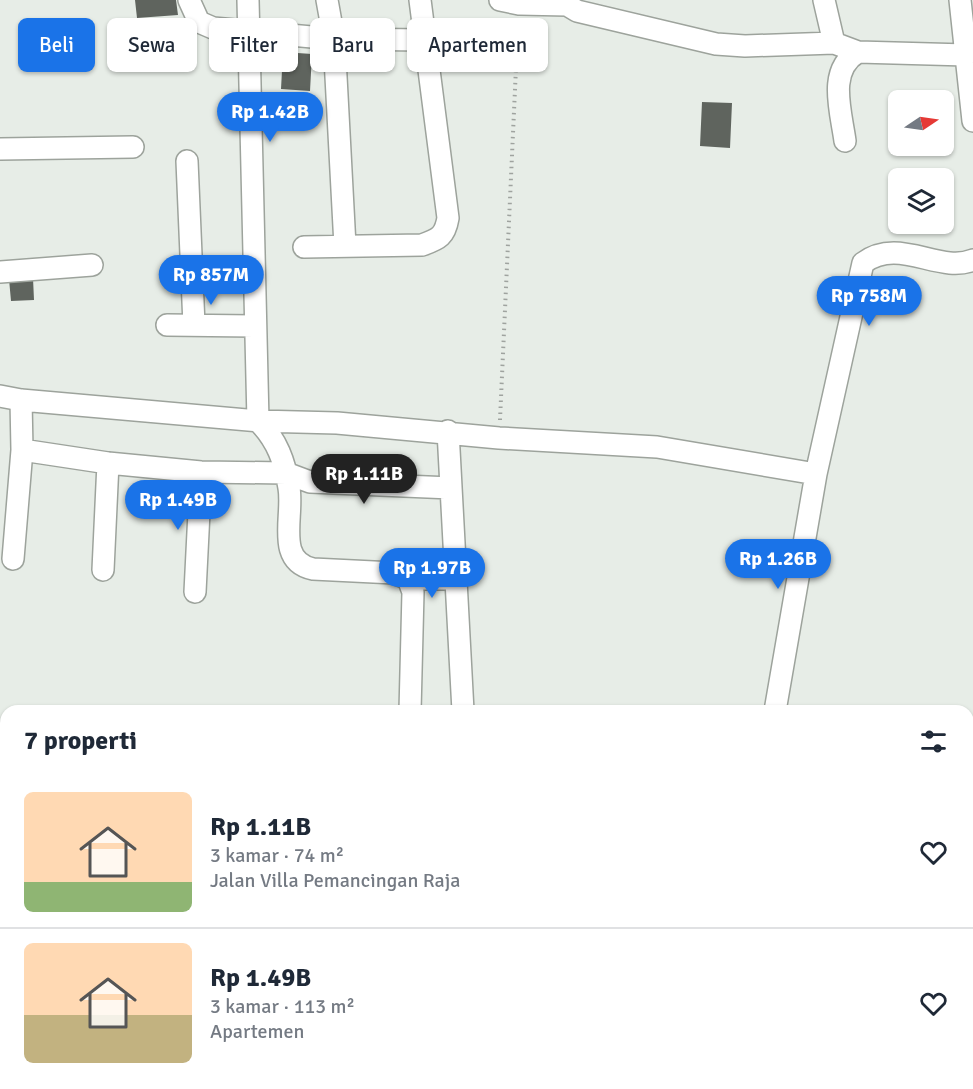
<!DOCTYPE html>
<html lang="id">
<meta charset="utf-8">
<style>
:root{--surface:#fff;--page:#f2f2f3;--text:#1f2937;--muted:#747a83;--line:#e0e1e3;--accent:#1a73e8}
body{margin:0;font-family:Signika,sans-serif;background:var(--page);color:var(--text);height:100vh;display:flex;flex-direction:column;font-size:22px;white-space:nowrap}
*{box-sizing:border-box;margin:0}
p{font-size:20px;color:var(--muted)}
.icon{flex:none;width:33px;height:33px;fill:none;stroke:currentColor;stroke-width:2;stroke-linecap:round;stroke-linejoin:round}
.map{position:relative;flex:1;overflow:hidden}
.panel{position:absolute;left:0px;top:705px;width:974px;height:384px;display:flex;flex-direction:column;background:var(--surface);border-radius:18px 18px 0 0;box-shadow:0 2px 4px #0004}
.panel>*{flex:none}
.hud{position:absolute;left:18px;top:18px;width:600px;height:54px;display:flex;gap:12px}
.needle{width:39px;rotate:77deg}
.buttons{position:absolute;left:888px;top:90px;display:grid;gap:12px}
.buttons a{display:grid;place-items:center;width:66px;height:66px;border-radius:9px;background:var(--surface);box-shadow:0 2px 4px #0004;font-size:30px}
.price{position:absolute;translate:-50% -51px;padding:0 14px;border-radius:21px;background:var(--accent);color:#fff;font-size:20px;line-height:39px;filter:drop-shadow(0 2px 3px #0008)}
.price::after{content:'';position:absolute;left:50%;top:36px;width:18px;height:14px;margin-left:-9px;background:inherit;clip-path:polygon(0 0,100% 0,50% 100%)}
.price.active{background:#222;color:#fff}
ul{padding:0;list-style:none}
li{display:flex;align-items:center;gap:18px;height:150px;padding:0 24px}
li+li{border-top:2px solid var(--line)}
li span{display:grid;place-items:center;flex:none;width:168px;height:120px;border-radius:9px;color:#555}
li>.icon{margin-inline-start:auto}
span .icon{width:72px;height:72px;fill:#fffc;stroke-width:1}
li b{font-size:26px}
h2{display:flex;justify-content:space-between;align-items:center;height:72px;padding:0 24px;font-size:26px}
.pill{padding:0 21px;border-radius:9px;background:var(--surface);box-shadow:0 2px 4px #0004;font-size:21px;line-height:54px}
.pill.active{background:var(--accent);color:#fff}
.map>svg:first-child{display:block}
</style>
<div class="map">
<svg width="973" height="1089" viewBox="0 0 973 1089">
<rect width="100%" height="100%" fill="#e7ede7"/>
<path fill="#5f645e" d="M 135,0 L 176,0 L 178,15 L 137,18 Z
M 172,27 L 173,48 L 140,49 L 140,29 Z
M 283,52 L 312,54 L 310,91 L 281,89 Z
M 702,102 L 732,103 L 730,148 L 700,146 Z
M 33,278 L 34,300 L 11,301 L 9,279 Z"/>
<g fill="none" stroke-linecap="round" stroke-linejoin="round">
<defs>
<path id="minor" d="M 189,0 L 199,22 L 213,28 L 334,39 L 425,40
M 248,0 L 258,421 C 277,440 285,462 289,488 C 294,516 275,561 313,569 L 394,573 L 408,579 L 413,592 L 410,711
M 327,0 L 334,39 L 345,246
M 500,0 L 519,4 L 567,5
M 566,0 L 567,5 L 577,11 L 716,44 L 745,46 L 834,43 L 858,52 L 966,55
M 824,0 L 834,43
M 960,0 L 973,121
M 845,141 C 841,111 827,70 858,52
M 0,149 L 133,147
M 187,161 L 194,325
M 304,247 L 422,245 C 439,239 445,236 448,218 L 420,0
M 0,272 L 92,265
M 167,325 L 254,326
M 0,396 L 21,400 L 258,421 L 337,423 L 499,438 L 657,447 L 816,474
M 448,431 L 463,711
M 22,450 L 108,463 L 201,472 L 286,473 L 310,482 L 451,488
M 13,559 L 22,450 L 21,400
M 103,570 L 108,463
M 408,579 L 456,579
M 195,592 L 201,472
M 775,711 L 816,474 L 863,263 C 899,236 939,274 973,260
M 0,747 L 6,747
M 968,798 L 973,799
M 0,872 L 6,871
M 464,1089 L 464,1083"/>
</defs>
<use href="#minor" stroke="#9da39c" stroke-width="24"/>
<path stroke="#9fa39f" stroke-width="4" stroke-dasharray="1.5 4.5" stroke-linecap="butt" d="M 500,420 L 518,23"/>
<use href="#minor" stroke="#fff" stroke-width="21"/>
</g>
</svg>
<div class="buttons">
<a><svg class="needle" viewBox="-14 -14 28 28"><path d="M0-13l5 13h-10z" fill="#e53935"/><path d="M0 13l5-13h-10z" fill="#747a83"/></svg></a>
<a><svg class="icon" aria-label="layers" viewBox="0 0 24 24"><path d="M12 4l9 5-9 5-9-5zM3 14l9 5 9-5"/></svg></a>
</div>
<b class="price" style="left:270px;top:143px">Rp 1.42B</b>
<b class="price" style="left:211px;top:306px">Rp 857M</b>
<b class="price" style="left:869px;top:327px">Rp 758M</b>
<b class="price active" style="left:364px;top:505px">Rp 1.11B</b>
<b class="price" style="left:178px;top:531px">Rp 1.49B</b>
<b class="price" style="left:778px;top:590px">Rp 1.26B</b>
<b class="price" style="left:432px;top:599px">Rp 1.97B</b>
<div class="hud">
<a class="pill active">Beli</a>
<a class="pill">Sewa</a>
<a class="pill">Filter</a>
<a class="pill">Baru</a>
<a class="pill">Apartemen</a>
</div>
<section class="panel">
<h2>7 properti<svg class="icon" aria-label="filters" viewBox="0 0 24 24"><path d="M4 7h16M4 17h16"/><circle cx="9" cy="7" r="2"/><circle cx="15" cy="17" r="2"/></svg></h2>
<ul>
<li><span style="background:linear-gradient(#ffd9b3 75%,#8fb573 0)"><svg class="icon" aria-label="home" viewBox="0 0 24 24"><path d="M3 11l9-7 9 7M6 9v11h12V9"/></svg></span><div><b>Rp 1.11B</b><p>3 kamar · 74 m²</p><p>Jalan Villa Pemancingan Raja</p></div><svg class="icon" aria-label="heart" viewBox="0 0 24 24"><path d="M12 20l-8-8c-3-5 5-10 8-4 3-6 11-1 8 4z"/></svg></li>
<li><span style="background:linear-gradient(#ffd9b3 60%,#c2b280 0)"><svg class="icon" aria-label="home" viewBox="0 0 24 24"><path d="M3 11l9-7 9 7M6 9v11h12V9"/></svg></span><div><b>Rp 1.49B</b><p>3 kamar · 113 m²</p><p>Apartemen</p></div><svg class="icon" aria-label="heart" viewBox="0 0 24 24"><path d="M12 20l-8-8c-3-5 5-10 8-4 3-6 11-1 8 4z"/></svg></li>
</ul>
</section>
</div>
